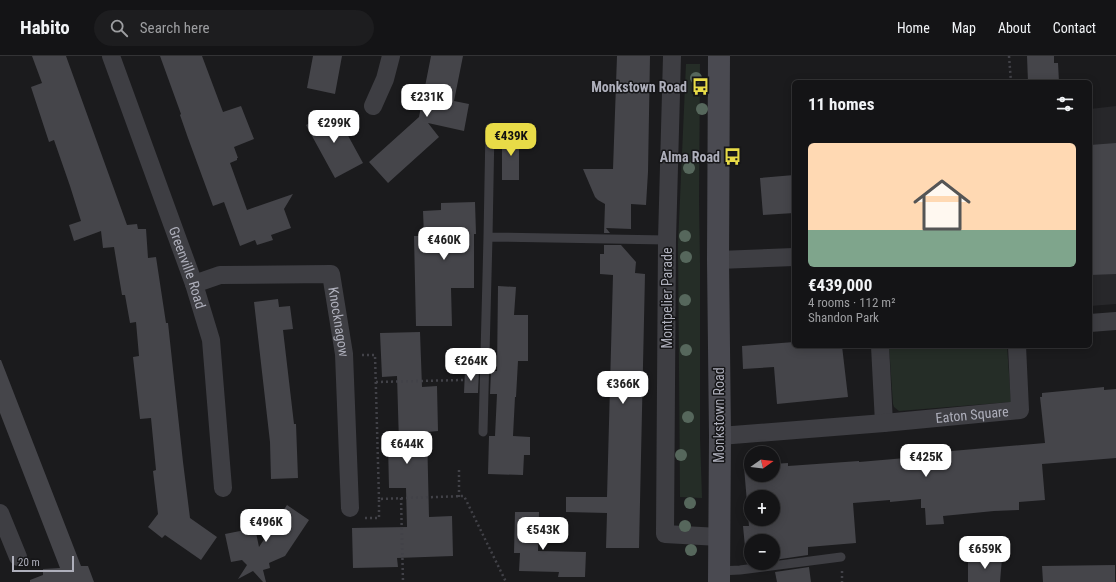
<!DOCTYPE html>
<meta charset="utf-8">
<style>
:root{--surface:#141416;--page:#1d1d1f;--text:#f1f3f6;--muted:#9d9ea1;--line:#333335;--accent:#e8db47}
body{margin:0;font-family:"Roboto Condensed",sans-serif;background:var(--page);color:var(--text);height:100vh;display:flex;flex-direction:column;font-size:15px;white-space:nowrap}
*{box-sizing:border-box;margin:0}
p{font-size:13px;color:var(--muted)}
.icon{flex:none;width:22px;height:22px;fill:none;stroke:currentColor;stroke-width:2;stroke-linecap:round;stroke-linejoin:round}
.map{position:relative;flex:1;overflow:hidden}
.drawer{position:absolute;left:792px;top:24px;width:300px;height:268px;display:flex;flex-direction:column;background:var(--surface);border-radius:6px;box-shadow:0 2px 10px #0003,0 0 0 1px var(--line)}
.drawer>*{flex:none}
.needle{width:26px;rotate:76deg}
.buttons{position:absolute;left:744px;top:390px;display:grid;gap:8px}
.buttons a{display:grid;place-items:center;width:36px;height:36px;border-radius:50%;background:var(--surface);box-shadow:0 2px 10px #0003,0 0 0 1px var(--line);font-size:20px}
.scale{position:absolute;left:12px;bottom:10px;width:62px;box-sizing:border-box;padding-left:4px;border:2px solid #aeafbb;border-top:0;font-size:11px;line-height:14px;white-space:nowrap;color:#aeafbb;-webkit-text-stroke:3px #161618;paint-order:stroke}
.price{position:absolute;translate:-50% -34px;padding:0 9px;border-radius:8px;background:#fff;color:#222;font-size:13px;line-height:26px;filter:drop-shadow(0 1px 2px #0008)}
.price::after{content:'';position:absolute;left:50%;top:24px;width:12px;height:9px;margin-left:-6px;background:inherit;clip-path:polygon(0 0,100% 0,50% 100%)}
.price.selected{background:var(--accent);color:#111}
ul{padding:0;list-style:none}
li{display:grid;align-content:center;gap:8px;height:212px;padding:0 16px}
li+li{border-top:1px solid var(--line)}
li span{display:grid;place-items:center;height:124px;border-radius:6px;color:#555}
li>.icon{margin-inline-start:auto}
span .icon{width:72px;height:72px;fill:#fffc;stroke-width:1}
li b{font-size:17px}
h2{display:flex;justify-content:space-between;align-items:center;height:48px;padding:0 16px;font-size:17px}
header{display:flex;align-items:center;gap:24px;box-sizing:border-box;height:56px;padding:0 20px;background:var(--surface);border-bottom:1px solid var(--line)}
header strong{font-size:19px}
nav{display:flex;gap:22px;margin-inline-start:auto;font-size:14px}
.search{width:280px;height:36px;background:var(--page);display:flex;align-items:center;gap:10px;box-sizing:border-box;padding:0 14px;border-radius:22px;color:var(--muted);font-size:15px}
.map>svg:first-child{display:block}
</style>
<header>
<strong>Habito</strong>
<div class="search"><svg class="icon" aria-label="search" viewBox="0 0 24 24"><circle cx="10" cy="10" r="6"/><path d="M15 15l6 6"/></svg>Search here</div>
<nav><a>Home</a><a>Map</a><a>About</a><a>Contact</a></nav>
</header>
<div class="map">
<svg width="1116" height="526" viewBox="0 0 1116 526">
<rect width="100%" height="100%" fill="#1b1b1d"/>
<path fill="#27272a" d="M 1116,50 L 1116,248 L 1090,250 L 1090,53 Z"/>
<path fill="#252d27" d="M 686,8 L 700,8 L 699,146 L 700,207 L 700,381 L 702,442 L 680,441 L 678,188 Z
M 889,290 L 1007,290 L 1011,346 L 899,355 L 894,351 L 893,348 Z"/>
<path fill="#45454a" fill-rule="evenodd" d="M 32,0 L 66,0 L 127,169 L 137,168 L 138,173 L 146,173 L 148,202 L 156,201 L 166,267 L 168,267 L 183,406 L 190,462 L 217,481 L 201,504 L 165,479 L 162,482 L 148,471 L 158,458 L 153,415 L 156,414 L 151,362 L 140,363 L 133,301 L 139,300 L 136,266 L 130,267 L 125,239 L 122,239 L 114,191 L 103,192 L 101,175 L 74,185 L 69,169 L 81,165 L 70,130 L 54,84 L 49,86 L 31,31 L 42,27 Z
M 160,0 L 202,0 L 223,56 L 241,50 L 254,83 L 234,91 L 238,102 L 237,102 L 237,104 L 230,107 L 247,154 L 293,138 L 284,153 L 291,172 L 271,179 L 273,184 L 257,189 L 255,184 L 240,190 L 224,146 L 213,150 L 188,82 L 180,59 L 181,58 Z
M 313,0 L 342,0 L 335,38 L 307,32 Z
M 431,0 L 463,0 L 454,45 L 469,48 L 464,75 L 428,67 L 439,81 L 388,127 L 369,106 L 419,61 Z
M 617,0 L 650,0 L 648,116 L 646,149 L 631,148 L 631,173 L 606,172 L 610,177 L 604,177 L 605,148 L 598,144 L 595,141 L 583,113 L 613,113 Z
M 1027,0 L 1054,0 L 1054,7 L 1058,7 L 1059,26 L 1028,26 Z
M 334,54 L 363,107 L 335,122 L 306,69 Z
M 519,71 L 519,124 L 502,124 L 502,84 Z
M 1116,87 L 1116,218 L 1090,219 L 1090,89 Z
M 794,119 L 794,157 L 763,159 L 760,122 Z
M 475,146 L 476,178 L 474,178 L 474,232 L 451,232 L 452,270 L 416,270 L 414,180 L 424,180 L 423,155 L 441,154 L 441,147 Z
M 604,189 L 621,189 L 636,206 L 635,217 L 645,218 L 639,492 L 606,492 L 607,457 L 566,456 L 566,441 L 607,441 L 613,219 L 600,218 L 600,198 L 604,198 Z
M 498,230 L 516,231 L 514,259 L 528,259 L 528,305 L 518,305 L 516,341 L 515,341 L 513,380 L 530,381 L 530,399 L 524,399 L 523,419 L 488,418 L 489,380 L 495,380 L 497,338 L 490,338 L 491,315 L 497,315 Z
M 278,243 L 279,251 L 290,250 L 293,273 L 283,274 L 294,368 L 296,368 L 298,422 L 271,423 L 270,386 L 254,246 Z
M 420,276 L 422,331 L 437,330 L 438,375 L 427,376 L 429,461 L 452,460 L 453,500 L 397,502 L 398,511 L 353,512 L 352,472 L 407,471 L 406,432 L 389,432 L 388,388 L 399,387 L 397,320 L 382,321 L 380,277 Z
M 794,286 L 794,290 L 842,290 L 848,341 L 777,348 L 774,311 L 743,313 L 742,290 Z
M 0,304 L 1,304 L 81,510 L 88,510 L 94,526 L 30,526 L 30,524 L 43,519 L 43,513 L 60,512 L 0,357 Z
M 465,314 L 479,315 L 478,337 L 464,337 Z
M 1104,331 L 1104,334 L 1116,333 L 1116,402 L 1042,408 L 1045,444 L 1019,446 L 1019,454 L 994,455 L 943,460 L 944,468 L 926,469 L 925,452 L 921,452 L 921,443 L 890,446 L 890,444 L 853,447 L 856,487 L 808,491 L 808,499 L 774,504 L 773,485 L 751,485 L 751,490 L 745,491 L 743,470 L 749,470 L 744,411 L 751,410 L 751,419 L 773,419 L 773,408 L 788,407 L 788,410 L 859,405 L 859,406 L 917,401 L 917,398 L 1045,387 L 1040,341 L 1042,341 L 1042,337 ZM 751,441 L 773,441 L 773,463 L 751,463 Z
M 287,449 L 309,464 L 285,500 L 269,507 L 270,512 L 263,514 L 266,526 L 263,526 L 253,515 L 238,523 L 247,509 L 242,504 L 231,506 L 225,478 L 255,472 L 259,491 Z
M 515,456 L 539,456 L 538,495 L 586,496 L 585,521 L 558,521 L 559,516 L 519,515 L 520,497 L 514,497 Z
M 1002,502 L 1000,526 L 968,526 L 968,503 Z
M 1115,509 L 1115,526 L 1043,526 L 1042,510 Z
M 809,511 L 811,526 L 777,526 L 775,516 Z"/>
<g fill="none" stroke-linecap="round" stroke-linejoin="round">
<path stroke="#424248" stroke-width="2.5" stroke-dasharray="2 3" stroke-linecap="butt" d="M 1009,0 L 1011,26
M 362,299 L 375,299 L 379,443
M 376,326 L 463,324
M 459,441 L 459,411
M 401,442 L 403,526
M 365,462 L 379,462 L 379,443 L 464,440 L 506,526
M 842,515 L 842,526"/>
<path stroke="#3e3e43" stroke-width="9" d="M 488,181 L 667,184
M 483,376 L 488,181 L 490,72
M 719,515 L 740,514 L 841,501"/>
<g stroke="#3e3e43" stroke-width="18">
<path id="s1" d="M 111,0 L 194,228 L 211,284 L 223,432"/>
<path d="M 672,0 L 667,184 L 665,478 L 719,481"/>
<path d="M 373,50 L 385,23 L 391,0"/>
<path d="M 718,204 L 794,201"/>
<path id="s2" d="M 194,228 L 220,219 L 331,218 L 344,298 L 350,452"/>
<path d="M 1090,267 L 1116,265"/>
<path d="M 880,290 L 884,367"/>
<path id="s3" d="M 720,380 L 884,367 L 1020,354 L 1017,290"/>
<path d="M 0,457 L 18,501"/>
</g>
<path stroke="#4a4a51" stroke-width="22" d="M 719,526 L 720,380 L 718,204 L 719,0"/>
</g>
<g fill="#56675c">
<circle cx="696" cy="22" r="6"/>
<circle cx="702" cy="53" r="6"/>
<circle cx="689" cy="112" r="6"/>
<circle cx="685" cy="180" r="6"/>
<circle cx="686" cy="201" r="6"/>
<circle cx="685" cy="244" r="6"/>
<circle cx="686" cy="294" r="6"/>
<circle cx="688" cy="361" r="6"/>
<circle cx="681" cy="399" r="6"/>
<circle cx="690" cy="447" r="6"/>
<circle cx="685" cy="470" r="6"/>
<circle cx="691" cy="494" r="6"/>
</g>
<defs>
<symbol id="bus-bare" viewBox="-9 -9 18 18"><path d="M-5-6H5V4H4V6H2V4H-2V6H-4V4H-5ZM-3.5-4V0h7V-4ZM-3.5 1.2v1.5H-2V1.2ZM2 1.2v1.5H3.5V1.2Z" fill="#e8db47" stroke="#161618" stroke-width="2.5" paint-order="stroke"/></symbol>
</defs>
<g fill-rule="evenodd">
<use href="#bus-bare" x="688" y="18" width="25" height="25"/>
<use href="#bus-bare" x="720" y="88" width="25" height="25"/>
</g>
<g text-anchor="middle" stroke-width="3" stroke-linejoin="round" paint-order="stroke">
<g font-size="14" font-weight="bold" fill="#aeafbb" stroke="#161618" text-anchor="end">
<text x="687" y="36">Monkstown Road</text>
<text x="720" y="106">Alma Road</text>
</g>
<g font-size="14" fill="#aeafbb" stroke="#161618">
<text dy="5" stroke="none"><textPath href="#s1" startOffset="225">Greenville Road</textPath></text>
<text transform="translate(667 242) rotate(-90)" y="5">Montpelier Parade</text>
<text dy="5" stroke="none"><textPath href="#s2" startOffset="187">Knocknagow</textPath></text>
<text dy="5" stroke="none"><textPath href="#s3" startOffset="253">Eaton Square</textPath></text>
<text transform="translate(719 359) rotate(-90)" y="5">Monkstown Road</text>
</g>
</g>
</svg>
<div class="buttons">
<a><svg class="needle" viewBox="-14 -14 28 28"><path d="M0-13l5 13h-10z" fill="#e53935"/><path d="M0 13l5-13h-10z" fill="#9d9ea1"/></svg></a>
<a>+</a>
<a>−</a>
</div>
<div class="scale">20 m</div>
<b class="price" style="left:427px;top:62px">€231K</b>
<b class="price" style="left:334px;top:88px">€299K</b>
<b class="price selected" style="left:511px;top:101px">€439K</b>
<b class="price" style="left:444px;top:205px">€460K</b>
<b class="price" style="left:471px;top:326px">€264K</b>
<b class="price" style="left:623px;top:349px">€366K</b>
<b class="price" style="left:407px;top:409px">€644K</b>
<b class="price" style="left:926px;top:422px">€425K</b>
<b class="price" style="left:266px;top:487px">€496K</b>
<b class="price" style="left:543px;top:495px">€543K</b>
<b class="price" style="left:985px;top:514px">€659K</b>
<section class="drawer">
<h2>11 homes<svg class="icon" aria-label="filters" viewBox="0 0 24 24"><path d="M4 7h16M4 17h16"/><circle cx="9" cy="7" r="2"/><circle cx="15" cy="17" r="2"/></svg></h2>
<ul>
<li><span style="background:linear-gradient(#ffd9b3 70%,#7fa58c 0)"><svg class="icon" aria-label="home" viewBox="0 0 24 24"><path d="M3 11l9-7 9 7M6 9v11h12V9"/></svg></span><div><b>€439,000</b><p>4 rooms · 112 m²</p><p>Shandon Park</p></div></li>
</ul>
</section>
</div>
